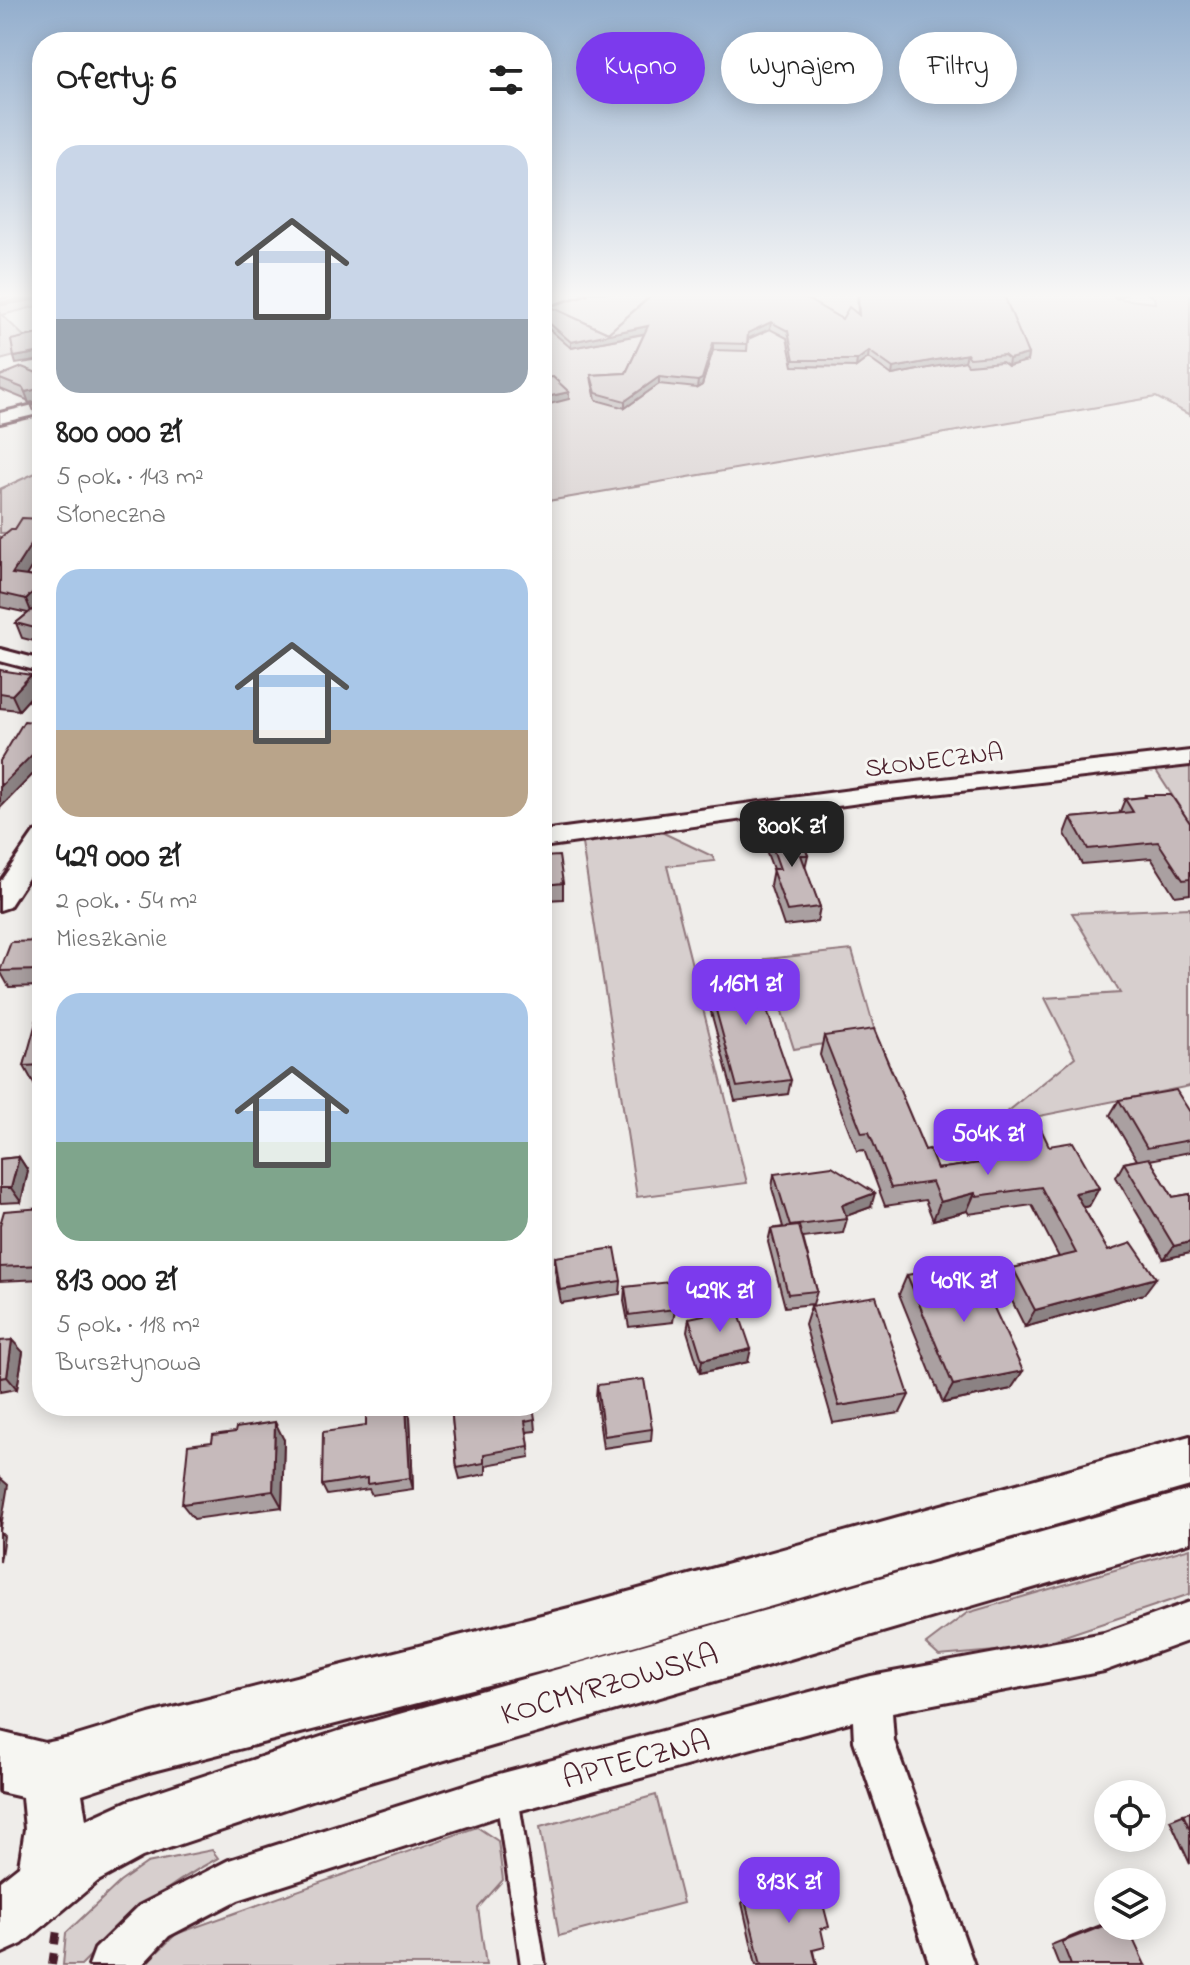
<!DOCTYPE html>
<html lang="pl">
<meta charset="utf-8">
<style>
:root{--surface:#fff;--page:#f6f6f6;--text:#222;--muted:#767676;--accent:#7c3aed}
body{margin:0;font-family:"Indie Flower",sans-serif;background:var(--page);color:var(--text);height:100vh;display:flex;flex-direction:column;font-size:30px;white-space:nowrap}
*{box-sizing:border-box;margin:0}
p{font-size:26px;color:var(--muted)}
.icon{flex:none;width:44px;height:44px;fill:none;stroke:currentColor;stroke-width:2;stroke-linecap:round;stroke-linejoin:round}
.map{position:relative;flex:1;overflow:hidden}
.panel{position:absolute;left:32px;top:32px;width:520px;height:1384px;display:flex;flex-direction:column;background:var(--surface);border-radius:32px;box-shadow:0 4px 20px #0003}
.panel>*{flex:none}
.hud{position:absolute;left:576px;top:32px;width:494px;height:72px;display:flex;gap:16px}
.tools{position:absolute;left:1094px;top:1780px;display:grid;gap:16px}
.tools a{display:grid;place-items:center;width:72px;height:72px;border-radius:50%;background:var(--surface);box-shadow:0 4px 20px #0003;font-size:40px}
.price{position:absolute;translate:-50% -68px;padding:0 18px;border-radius:16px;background:var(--accent);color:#fff;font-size:26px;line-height:52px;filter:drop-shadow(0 2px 4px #0008)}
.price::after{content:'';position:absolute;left:50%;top:48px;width:24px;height:18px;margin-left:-12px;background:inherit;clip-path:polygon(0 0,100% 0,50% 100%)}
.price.on{background:#222;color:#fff}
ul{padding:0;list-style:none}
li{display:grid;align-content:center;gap:16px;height:424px;padding:0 24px}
li span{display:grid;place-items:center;height:248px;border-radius:24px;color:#555}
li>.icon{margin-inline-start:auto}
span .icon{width:144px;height:144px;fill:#fffc;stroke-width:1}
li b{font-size:34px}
h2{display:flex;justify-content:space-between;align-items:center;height:96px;padding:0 24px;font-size:34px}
.tag{padding:0 28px;border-radius:36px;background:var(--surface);box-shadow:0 4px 20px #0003;font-size:28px;line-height:72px}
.tag.on{background:var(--accent);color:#fff}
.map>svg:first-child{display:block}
</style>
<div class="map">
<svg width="1190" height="1965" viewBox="0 0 1190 1965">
<rect width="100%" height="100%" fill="#efedea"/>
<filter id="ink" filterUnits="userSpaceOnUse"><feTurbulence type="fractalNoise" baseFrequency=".0125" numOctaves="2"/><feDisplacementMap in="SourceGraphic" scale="16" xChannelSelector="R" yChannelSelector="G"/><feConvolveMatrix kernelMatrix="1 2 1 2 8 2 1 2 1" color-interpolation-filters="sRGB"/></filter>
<g filter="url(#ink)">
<path fill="#d7cfce" stroke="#90777c" stroke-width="2" d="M 30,293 L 42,293 L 42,305 L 2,315 L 38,350 L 0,360 L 0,299 Z
M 590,293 L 1120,293 L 1125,295 L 1113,298 L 1155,303 L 1154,297 L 1146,293 L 1190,293 L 1190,415 L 1156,397 L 542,502 L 542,305 Z
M 42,470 L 42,532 L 0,533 L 0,489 Z
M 1190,761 L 1190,823 L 1153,766 Z
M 653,828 L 712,856 L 715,861 L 667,866 L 747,1183 L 637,1197 L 581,837 Z
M 1190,908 L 1190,1086 L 990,1126 L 1075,1057 L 1045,998 L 1120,993 L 1072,913 Z
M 852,950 L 876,1035 L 794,1049 L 765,959 Z
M 1190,1548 L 1190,1594 L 1029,1648 L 939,1656 L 926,1644 L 967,1613 Z
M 656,1795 L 683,1903 L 559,1936 L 540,1827 Z
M 477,1827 L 498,1841 L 503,1880 L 478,1908 L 486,1965 L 144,1965 L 176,1934 Z
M 212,1850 L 218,1858 C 162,1888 125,1919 81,1965 L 63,1965 L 66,1933 L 120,1882 L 147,1863 Z"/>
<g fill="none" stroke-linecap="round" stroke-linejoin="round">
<path stroke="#8a6f74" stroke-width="5" d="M 0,304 L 42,297"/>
<defs>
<path id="lane" d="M 507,1786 L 515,1789 L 518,1797 L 545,1965 L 521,1965 L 496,1797 L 499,1789 Z"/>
<path id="street" d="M 565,293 L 586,293 L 542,307 L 542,299 Z
M 42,403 L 42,413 L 0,423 L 0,413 Z
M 0,649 L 42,660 L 42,672 L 0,661 Z
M 1190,751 L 1190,765 L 881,800 L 542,847 L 542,831 L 881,786 Z
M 42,831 L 42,857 L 9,907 L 0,910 L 0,882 L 34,833 Z
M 1190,1602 L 1190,1640 L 1104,1671 L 892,1712 L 894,1741 L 974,1965 L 930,1965 L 854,1741 L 853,1721 L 499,1816 L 238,1900 L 169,1936 L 142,1965 L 89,1965 L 95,1949 L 139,1906 L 229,1860 L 499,1774 L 871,1676 L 1104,1633 Z"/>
<path id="secondary" d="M 1190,1436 L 1190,1486 L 581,1661 L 149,1772 L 82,1794 L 86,1820 L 128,1801 L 339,1731 L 1190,1490 L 1190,1542 L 339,1791 L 142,1857 L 98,1881 L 22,1944 L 0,1954 L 0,1881 L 19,1866 L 25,1829 L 22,1797 L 0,1792 L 0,1732 L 45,1743 L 70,1738 L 149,1714 L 581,1605 Z"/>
</defs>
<use href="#lane" stroke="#4a1f2b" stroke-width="6"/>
<use href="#street" stroke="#4a1f2b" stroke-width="6"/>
<use href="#secondary" stroke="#4a1f2b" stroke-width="6"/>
<path stroke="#4a1f2b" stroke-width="8" stroke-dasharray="12 9" stroke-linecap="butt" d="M 52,1965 L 57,1930"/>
<use href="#lane" fill="#f6f6f2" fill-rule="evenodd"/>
<use href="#street" fill="#f6f6f2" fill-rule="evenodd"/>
<use href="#secondary" fill="#f6f6f2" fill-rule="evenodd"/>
</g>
<path fill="#aaa0a1" stroke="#4a1f2b" stroke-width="2" d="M 653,293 L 796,293 L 842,319 L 858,314 L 857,293 L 993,295 L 1028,354 L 1027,361 L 1008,366 L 1002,362 L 968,365 L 965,361 L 892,375 L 868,358 L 856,367 L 793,366 L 787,338 L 770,329 L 748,339 L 747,351 L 713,350 L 702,385 L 697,388 L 659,384 L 625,408 L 596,400 L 592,382 L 591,375 L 626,373 L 644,334 L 571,348 L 542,323 L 542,303 L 608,333 L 654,293 Z
M 42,375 L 42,431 L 32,406 L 41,404 L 41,400 L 29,403 L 27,400 L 0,389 L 0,376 Z
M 0,538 L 26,576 L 42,578 L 42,643 L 22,638 L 16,623 L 28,613 L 0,607 Z
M 0,670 L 37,690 L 19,710 L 0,708 Z
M 1145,795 L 1190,823 L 1190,894 L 1175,896 L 1151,858 L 1082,864 L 1065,834 L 1071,818 L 1119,814 L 1125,799 L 1144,797 Z
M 766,829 L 808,855 L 805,868 L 820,907 L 817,922 L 784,926 L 770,885 L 773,869 L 764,845 Z
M 542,857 L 563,883 L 563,899 L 546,900 L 546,905 L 542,905 Z
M 42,941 L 42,986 L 9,987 L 0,971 Z
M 705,970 L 791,1080 L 788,1094 L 735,1101 L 704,986 Z
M 42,1008 L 42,1086 L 35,1086 L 24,1066 Z
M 824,1036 L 925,1150 L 937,1169 L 1008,1159 L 1002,1149 L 1011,1131 L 1049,1146 L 1099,1188 L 1089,1206 L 1083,1207 L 1108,1251 L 1144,1294 L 1025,1327 L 1004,1285 L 1013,1268 L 1059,1257 L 1032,1205 L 969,1214 L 967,1211 L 933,1220 L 925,1200 L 885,1206 L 864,1150 L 857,1151 L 820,1055 Z
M 1119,1100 L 1190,1112 L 1190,1152 L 1150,1160 L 1173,1197 L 1190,1194 L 1190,1253 L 1164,1259 L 1116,1177 L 1124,1163 L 1137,1160 L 1110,1115 Z
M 19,1157 L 28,1171 L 21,1202 L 0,1203 L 0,1159 Z
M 774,1174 L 871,1207 L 846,1216 L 847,1219 L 843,1233 L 803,1238 L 817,1291 L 813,1304 L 785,1307 L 768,1242 L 771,1229 L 783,1227 L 772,1188 Z
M 42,1208 L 42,1279 L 0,1281 L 0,1225 Z
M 555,1257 L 621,1281 L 620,1294 L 561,1303 L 555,1271 Z
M 907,1275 L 1011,1389 L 943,1403 L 899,1294 Z
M 625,1287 L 675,1309 L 673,1322 L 629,1327 L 624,1301 Z
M 811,1306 L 909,1395 L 900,1413 L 833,1423 L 805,1325 Z
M 689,1318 L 748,1362 L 700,1373 L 687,1331 Z
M 0,1341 L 23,1352 L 17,1389 L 0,1392 Z
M 597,1385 L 652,1429 L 651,1441 L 603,1448 L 596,1397 Z
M 451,1407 L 535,1419 L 536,1431 L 527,1432 L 530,1457 L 486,1465 L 486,1474 L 460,1479 L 457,1468 Z
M 410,1417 L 413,1489 L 372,1495 L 369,1489 L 327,1495 L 322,1485 L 366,1426 Z
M 284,1440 L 282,1507 L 194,1519 L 182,1504 Z
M 1190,1812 L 1190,1864 L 1170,1820 Z
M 745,1900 L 821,1930 L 814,1951 L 817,1965 L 756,1965 L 742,1903 Z
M 1108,1922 L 1108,1926 L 1145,1965 L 1059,1965 L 1051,1945 Z"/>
<path fill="#8b8283" stroke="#4a1f2b" stroke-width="2" d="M 771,322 L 770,329 L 747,339 L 748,333 Z
M 648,326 L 647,333 L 571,348 L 571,342 Z
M 713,343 L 713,350 L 702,385 L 697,388 L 698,381 Z
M 869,351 L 868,358 L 856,367 L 857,360 Z
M 42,352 L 42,360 L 16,364 L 14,357 Z
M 967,354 L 965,361 L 892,375 L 893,368 Z
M 1028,354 L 1027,361 L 1008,366 L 1009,359 Z
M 659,377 L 659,384 L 625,408 L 625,401 Z
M 38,389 L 41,400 L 29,403 L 25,392 Z
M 569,392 L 569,399 L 542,406 L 542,398 Z
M 42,419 L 42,431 L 38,420 Z
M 42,527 L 42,550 L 18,589 L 12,574 Z
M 42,583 L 42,604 L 32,614 L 26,599 Z
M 31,675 L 37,690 L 19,710 L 12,695 Z
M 42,741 L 42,765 L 0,808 L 0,787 Z
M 19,1157 L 28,1171 L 21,1202 L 11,1188 Z
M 1099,1188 L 1089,1206 L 1065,1211 L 1075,1193 Z
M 875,1193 L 871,1207 L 838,1219 L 842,1205 Z
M 975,1193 L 967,1211 L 933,1220 L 940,1202 Z
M 1190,1242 L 1190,1253 L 1164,1259 L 1174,1246 Z
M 1156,1278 L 1144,1294 L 1025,1327 L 1035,1310 Z
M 12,1340 L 23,1352 L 17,1389 L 7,1377 Z
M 751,1349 L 748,1362 L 700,1373 L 702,1360 Z
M 1023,1371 L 1011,1389 L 943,1403 L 953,1385 Z
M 406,1406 L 410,1417 L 413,1489 L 410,1478 Z
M 275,1422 L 284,1440 L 282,1507 L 273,1491 Z
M 0,1478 L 8,1485 L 0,1532 L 4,1536 L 0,1562 Z"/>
<path fill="#c6babb" stroke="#4a1f2b" stroke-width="2" d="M 655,293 L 796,293 L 842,319 L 849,307 L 859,315 L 858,293 L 994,293 L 993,295 L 1004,295 L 1028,354 L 1009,359 L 1004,355 L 970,358 L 967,354 L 893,368 L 869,351 L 857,360 L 794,360 L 788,331 L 771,322 L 748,333 L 747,344 L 713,343 L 702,379 L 698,381 L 659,377 L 625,401 L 596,393 L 591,375 L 626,373 L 648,326 L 571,342 L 542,317 L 542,303 L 608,333 Z
M 42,333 L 42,352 L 14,357 L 11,340 Z
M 22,367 L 42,375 L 42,419 L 38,420 L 32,406 L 41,404 L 41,392 L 38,389 L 25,392 L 23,388 L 0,379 L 0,376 Z
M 553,377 L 569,392 L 542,398 L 542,378 Z
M 22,518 L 42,519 L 42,527 L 12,574 L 42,578 L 42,583 L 26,599 L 0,593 L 0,538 L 11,529 L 15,529 Z
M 42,602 L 42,630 L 16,623 Z
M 0,670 L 31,675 L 12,695 L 0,693 Z
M 24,721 L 42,723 L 42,741 L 36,751 L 0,787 L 0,761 Z
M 1145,795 L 1171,795 L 1190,823 L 1190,879 L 1183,880 L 1158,842 L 1088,849 L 1071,818 L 1133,812 L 1125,799 L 1146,797 Z
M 797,826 L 808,855 L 801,855 L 820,907 L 787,911 L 772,869 L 780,869 L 766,829 Z
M 559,856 L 563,883 L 545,885 L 545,889 L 542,889 L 542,857 Z
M 42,941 L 42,970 L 0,971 L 11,942 Z
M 751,964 L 791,1080 L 737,1087 L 705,970 Z
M 40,1008 L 42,1008 L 42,1065 L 24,1066 Z
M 874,1029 L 925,1150 L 929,1149 L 937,1169 L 1025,1157 L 1011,1131 L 1039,1125 L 1049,1146 L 1073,1142 L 1099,1188 L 1075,1193 L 1108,1251 L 1132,1243 L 1156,1278 L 1035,1310 L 1013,1268 L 1076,1253 L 1041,1187 L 977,1196 L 975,1193 L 940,1202 L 932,1182 L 891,1188 L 869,1132 L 862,1133 L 824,1036 Z
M 1176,1090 L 1190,1112 L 1190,1140 L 1147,1148 L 1119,1100 Z
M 19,1157 L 11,1188 L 0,1188 L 0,1159 Z
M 1149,1158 L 1173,1197 L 1190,1194 L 1190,1242 L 1174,1246 L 1124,1163 Z
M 832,1166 L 875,1193 L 842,1205 L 847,1219 L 790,1226 L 774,1174 Z
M 42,1208 L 42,1265 L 0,1267 L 0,1225 L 4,1211 Z
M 799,1226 L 817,1291 L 788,1294 L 771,1229 Z
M 615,1248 L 621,1281 L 560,1290 L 555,1257 Z
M 973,1262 L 1023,1371 L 953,1385 L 907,1275 Z
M 670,1282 L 675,1309 L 629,1315 L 625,1287 Z
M 876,1296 L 909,1395 L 839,1406 L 811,1306 Z
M 737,1308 L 751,1349 L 702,1360 L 689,1318 Z
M 12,1340 L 7,1377 L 0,1378 L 0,1341 Z
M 644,1379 L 652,1429 L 604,1436 L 597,1385 Z
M 400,1406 L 406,1406 L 410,1478 L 367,1484 L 367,1478 L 322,1485 L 323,1432 L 366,1426 L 366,1411 Z
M 457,1406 L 533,1406 L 535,1419 L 525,1421 L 529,1446 L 484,1454 L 484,1463 L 457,1468 L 451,1407 Z
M 275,1422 L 273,1491 L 182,1504 L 188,1445 L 212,1442 L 213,1435 L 235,1432 L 236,1428 Z
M 1190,1812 L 1190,1830 L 1183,1814 Z
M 817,1881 L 829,1927 L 821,1929 L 825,1947 L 813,1950 L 817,1965 L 761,1965 L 745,1900 Z
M 1108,1924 L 1108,1926 L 1127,1926 L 1145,1965 L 1071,1965 L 1062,1942 Z"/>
</g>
<linearGradient id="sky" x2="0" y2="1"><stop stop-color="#93aecd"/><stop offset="0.52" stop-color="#f8f7f6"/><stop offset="1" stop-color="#f8f7f6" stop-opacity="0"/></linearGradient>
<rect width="1190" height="568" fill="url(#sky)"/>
<g text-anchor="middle" stroke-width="6" stroke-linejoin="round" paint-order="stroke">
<g font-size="26" fill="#4a1f2b" stroke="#f6f6f2">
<text transform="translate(934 759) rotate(-7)" y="9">SŁONECZNA</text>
</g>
<g font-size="32" fill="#4a1f2b" stroke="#f6f6f2">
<text transform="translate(609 1683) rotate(-16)" y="11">KOCMYRZOWSKA</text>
<text transform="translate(636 1758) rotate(-15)" y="11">APTECZNA</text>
</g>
</g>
</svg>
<div class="tools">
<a><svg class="icon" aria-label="locate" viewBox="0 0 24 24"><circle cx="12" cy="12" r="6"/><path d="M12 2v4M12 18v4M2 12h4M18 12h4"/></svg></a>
<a><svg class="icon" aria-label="layers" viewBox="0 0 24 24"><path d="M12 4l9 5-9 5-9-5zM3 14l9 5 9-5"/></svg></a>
</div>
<b class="price on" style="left:792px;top:869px">800K zł</b>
<b class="price" style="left:746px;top:1027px">1.16M zł</b>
<b class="price" style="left:988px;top:1177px">504K zł</b>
<b class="price" style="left:964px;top:1324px">409K zł</b>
<b class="price" style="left:720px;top:1334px">429K zł</b>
<b class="price" style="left:789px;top:1925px">813K zł</b>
<div class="hud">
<a class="tag on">Kupno</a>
<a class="tag">Wynajem</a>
<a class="tag">Filtry</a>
</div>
<section class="panel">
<h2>Oferty: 6<svg class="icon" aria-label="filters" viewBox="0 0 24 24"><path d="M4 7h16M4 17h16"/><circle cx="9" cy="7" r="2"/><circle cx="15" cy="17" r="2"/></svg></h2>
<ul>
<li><span style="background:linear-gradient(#c9d6e8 70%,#9aa5b1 0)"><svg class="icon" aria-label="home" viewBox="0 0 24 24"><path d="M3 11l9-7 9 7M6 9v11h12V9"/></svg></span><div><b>800 000 zł</b><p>5 pok. · 143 m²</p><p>Słoneczna</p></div></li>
<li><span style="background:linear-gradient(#a9c7e8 65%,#b9a48a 0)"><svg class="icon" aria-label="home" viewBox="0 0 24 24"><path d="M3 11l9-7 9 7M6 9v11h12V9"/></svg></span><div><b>429 000 zł</b><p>2 pok. · 54 m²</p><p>Mieszkanie</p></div></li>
<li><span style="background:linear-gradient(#a9c7e8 60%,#7fa58c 0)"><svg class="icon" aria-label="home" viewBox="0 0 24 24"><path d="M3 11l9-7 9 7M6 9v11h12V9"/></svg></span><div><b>813 000 zł</b><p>5 pok. · 118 m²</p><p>Bursztynowa</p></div></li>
</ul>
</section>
</div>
